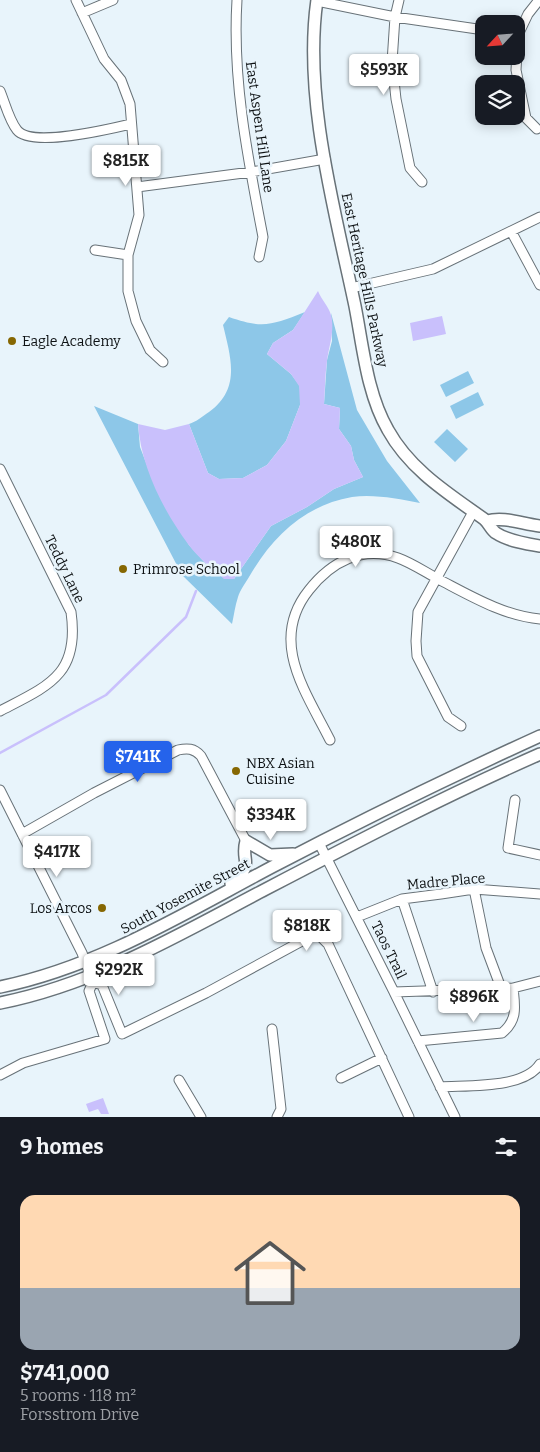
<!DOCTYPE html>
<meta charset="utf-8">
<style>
:root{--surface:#171b24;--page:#242831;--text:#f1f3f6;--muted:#9ea1a6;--accent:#2563eb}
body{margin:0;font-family:Bitter,serif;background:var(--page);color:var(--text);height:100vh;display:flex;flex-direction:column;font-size:19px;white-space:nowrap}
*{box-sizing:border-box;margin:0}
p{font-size:16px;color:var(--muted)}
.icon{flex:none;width:28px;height:28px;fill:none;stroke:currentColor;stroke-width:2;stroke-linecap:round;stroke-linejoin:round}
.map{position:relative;height:1117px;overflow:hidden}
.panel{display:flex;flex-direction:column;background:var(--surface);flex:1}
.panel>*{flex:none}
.needle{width:32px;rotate:244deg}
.tools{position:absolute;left:475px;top:15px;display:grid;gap:10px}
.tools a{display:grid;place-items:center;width:50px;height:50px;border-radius:10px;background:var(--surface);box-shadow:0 2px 12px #0003;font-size:25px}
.price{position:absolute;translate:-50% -42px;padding:0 11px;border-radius:5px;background:#fff;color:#222;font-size:16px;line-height:32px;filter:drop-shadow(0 1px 2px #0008)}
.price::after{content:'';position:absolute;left:50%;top:30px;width:15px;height:11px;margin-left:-8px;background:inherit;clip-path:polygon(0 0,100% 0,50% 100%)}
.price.current{background:var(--accent);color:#fff}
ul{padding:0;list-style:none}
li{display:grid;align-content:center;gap:10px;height:265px;padding:0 20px}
li span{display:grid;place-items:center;height:155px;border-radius:15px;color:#555}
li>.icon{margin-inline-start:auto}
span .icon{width:90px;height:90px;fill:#fffc;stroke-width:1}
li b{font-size:21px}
h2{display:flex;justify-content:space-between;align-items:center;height:60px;padding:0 20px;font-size:21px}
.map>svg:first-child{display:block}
</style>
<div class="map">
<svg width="540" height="1117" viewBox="0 0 540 1117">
<rect width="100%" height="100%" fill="#e8f4fb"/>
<path fill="#8dc7e8" d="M 305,312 L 293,330 L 273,343 L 267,354 L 291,374 L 300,386 L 300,405 L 286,441 L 267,465 L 243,478 L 219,479 L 208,473 L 189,424 C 196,422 203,416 209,412 C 241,389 231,358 223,325 L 229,317 C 263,329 272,325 305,312 Z
M 331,313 L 357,410 L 387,461 L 420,503 C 398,499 375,494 352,497 C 305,505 272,537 249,577 C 245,584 240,590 238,597 C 235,606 234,615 232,624 L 182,575 L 94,406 L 138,424 L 140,447 L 155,486 L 189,545 L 206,564 L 234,579 L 271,526 L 307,507 L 334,489 L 363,477 L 354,460 L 351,446 L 339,429 L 340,408 L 324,404 L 327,360 L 332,341 Z
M 468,371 L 474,383 L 446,397 L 440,385 Z
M 478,392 L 484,405 L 456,419 L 450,406 Z
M 447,429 L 468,449 L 455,462 L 434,442 Z"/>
<path fill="#c9c0fc" d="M 318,291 C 321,299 329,307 331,315 C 335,331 329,345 327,361 C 325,375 325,390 324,404 L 340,408 L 339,429 L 351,446 L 354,460 L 363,477 L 334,489 L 307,507 L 271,526 L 234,579 L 224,579 C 212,568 198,558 188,544 C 163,510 141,467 138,424 L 165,430 L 189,424 L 208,473 L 219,479 L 243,478 L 267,465 L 286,441 L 300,405 L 299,386 L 291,374 L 267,354 L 273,343 L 293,330 Z
M 442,316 L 446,334 L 413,341 L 410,323 Z
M 103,1098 L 109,1114 L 101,1114 L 98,1109 L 89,1112 L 86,1104 Z"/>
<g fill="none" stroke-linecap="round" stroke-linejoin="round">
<path stroke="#c9c0fc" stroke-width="2.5" d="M 0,753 L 106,695 L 186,617 L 196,591"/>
<defs>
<path id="street" d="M 76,0 L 104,59 L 121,80 L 130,104 L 139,215 L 128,255 L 128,291 L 136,321 L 150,350 L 163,362
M 237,0 C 232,80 248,159 263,237 L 259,257
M 399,0 L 395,17 L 392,62 L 396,99 L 410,168 L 422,182
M 317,1 L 395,17 L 484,30
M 82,13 L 113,0
M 0,91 C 5,103 9,120 17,130 C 31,148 110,129 131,124
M 537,129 L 526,118 L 516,70 L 518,35 L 528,14 L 539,0
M 137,187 L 251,172 L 325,159
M 511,231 L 540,285
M 95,250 L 128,255
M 351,288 L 433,269 L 540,217
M 0,469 L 71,612 C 80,675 48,686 0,711
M 461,726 L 448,717 L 417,656 L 416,641 L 418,612 L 473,512
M 330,740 C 306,692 268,641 309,590 C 331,562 362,545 398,558 C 412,563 425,572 438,579 C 469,595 504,616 540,619
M 0,790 L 82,953 L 91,976
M 515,800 L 508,848 L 540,855
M 22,834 L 94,793 L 178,750 C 187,748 194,748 201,756 L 246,841
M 319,843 L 394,992 L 513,988 L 540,981
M 474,889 L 486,948 L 501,988
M 402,899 L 433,992
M 357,917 L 402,899 L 441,894 L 474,889 L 540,894
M 394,992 L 455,1117
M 272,1029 L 281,1109 L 277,1117
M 418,1041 L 502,1033 C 518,1020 515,1006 513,988
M 0,1075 L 23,1063 L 105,1039 L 89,991 L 93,982 L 102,985 L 122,1034 L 206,993 L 313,935 L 320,936 L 328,944 L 409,1117
M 341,1078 L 382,1058
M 179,1080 L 201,1117
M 440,1087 C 468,1085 524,1089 540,1064"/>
<path id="secondary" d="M 317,0 C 303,97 335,211 355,306 C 363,347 367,394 388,430 C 410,470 449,494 484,519 C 489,523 491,530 496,533 C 508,541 527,544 540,546
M 487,521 C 504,516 522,524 540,526
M 231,884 C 256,863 240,862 246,841 L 270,855 L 293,854
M 0,987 C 98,967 185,913 272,867 C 360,821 450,777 540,736
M 0,1003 C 96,984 180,934 266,889 C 356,842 447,795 540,754"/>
</defs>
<use href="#street" stroke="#687278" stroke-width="11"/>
<use href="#secondary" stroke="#687278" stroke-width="14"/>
<use href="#street" stroke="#fff" stroke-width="9"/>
<use href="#secondary" stroke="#fff" stroke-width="11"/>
</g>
<g fill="#866702" stroke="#e8f4fb" stroke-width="2">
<circle cx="12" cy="341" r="5"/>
<circle cx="123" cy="569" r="5"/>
<circle cx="236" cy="771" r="5"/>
<circle cx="102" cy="908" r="5"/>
</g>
<g text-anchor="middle" stroke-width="5" stroke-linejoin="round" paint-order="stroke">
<g font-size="14" fill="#0d1113" stroke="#e8f4fb">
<text transform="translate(260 127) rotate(82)" y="5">East Aspen Hill Lane</text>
<text transform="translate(365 280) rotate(78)" y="5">East Heritage Hills Parkway</text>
<text transform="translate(65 569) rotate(64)" y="5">Teddy Lane</text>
<text transform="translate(446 881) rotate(-5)" y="5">Madre Place</text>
<text transform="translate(185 896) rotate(-28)" y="5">South Yosemite Street</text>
<text transform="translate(389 950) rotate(64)" y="5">Taos Trail</text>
</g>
<g font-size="14" fill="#0d1113" stroke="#e8f4fb" text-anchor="start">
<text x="22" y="346">Eagle Academy</text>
<text x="133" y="574">Primrose School</text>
<text x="246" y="768">NBX Asian<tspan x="246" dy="16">Cuisine</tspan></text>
<text x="92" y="913" text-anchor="end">Los Arcos</text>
</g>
</g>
</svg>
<div class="tools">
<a><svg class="needle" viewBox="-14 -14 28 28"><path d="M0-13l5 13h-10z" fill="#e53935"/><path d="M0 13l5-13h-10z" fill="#9ea1a6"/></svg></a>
<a><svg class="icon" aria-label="layers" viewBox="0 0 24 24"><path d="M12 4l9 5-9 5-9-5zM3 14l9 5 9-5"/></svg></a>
</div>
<b class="price" style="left:384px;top:96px">$593K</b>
<b class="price" style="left:126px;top:187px">$815K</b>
<b class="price" style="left:356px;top:568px">$480K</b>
<b class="price current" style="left:138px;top:783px">$741K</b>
<b class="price" style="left:271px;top:841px">$334K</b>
<b class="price" style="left:57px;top:878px">$417K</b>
<b class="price" style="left:307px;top:952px">$818K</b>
<b class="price" style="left:119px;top:996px">$292K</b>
<b class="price" style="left:474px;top:1023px">$896K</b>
</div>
<section class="panel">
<h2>9 homes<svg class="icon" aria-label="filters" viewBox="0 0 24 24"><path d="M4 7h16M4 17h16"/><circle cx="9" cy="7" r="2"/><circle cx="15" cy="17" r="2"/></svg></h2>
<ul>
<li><span style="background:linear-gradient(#ffd9b3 60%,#9aa5b1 0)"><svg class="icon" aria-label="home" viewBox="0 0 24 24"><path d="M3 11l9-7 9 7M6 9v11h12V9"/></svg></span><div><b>$741,000</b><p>5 rooms · 118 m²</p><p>Forsstrom Drive</p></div></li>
</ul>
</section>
